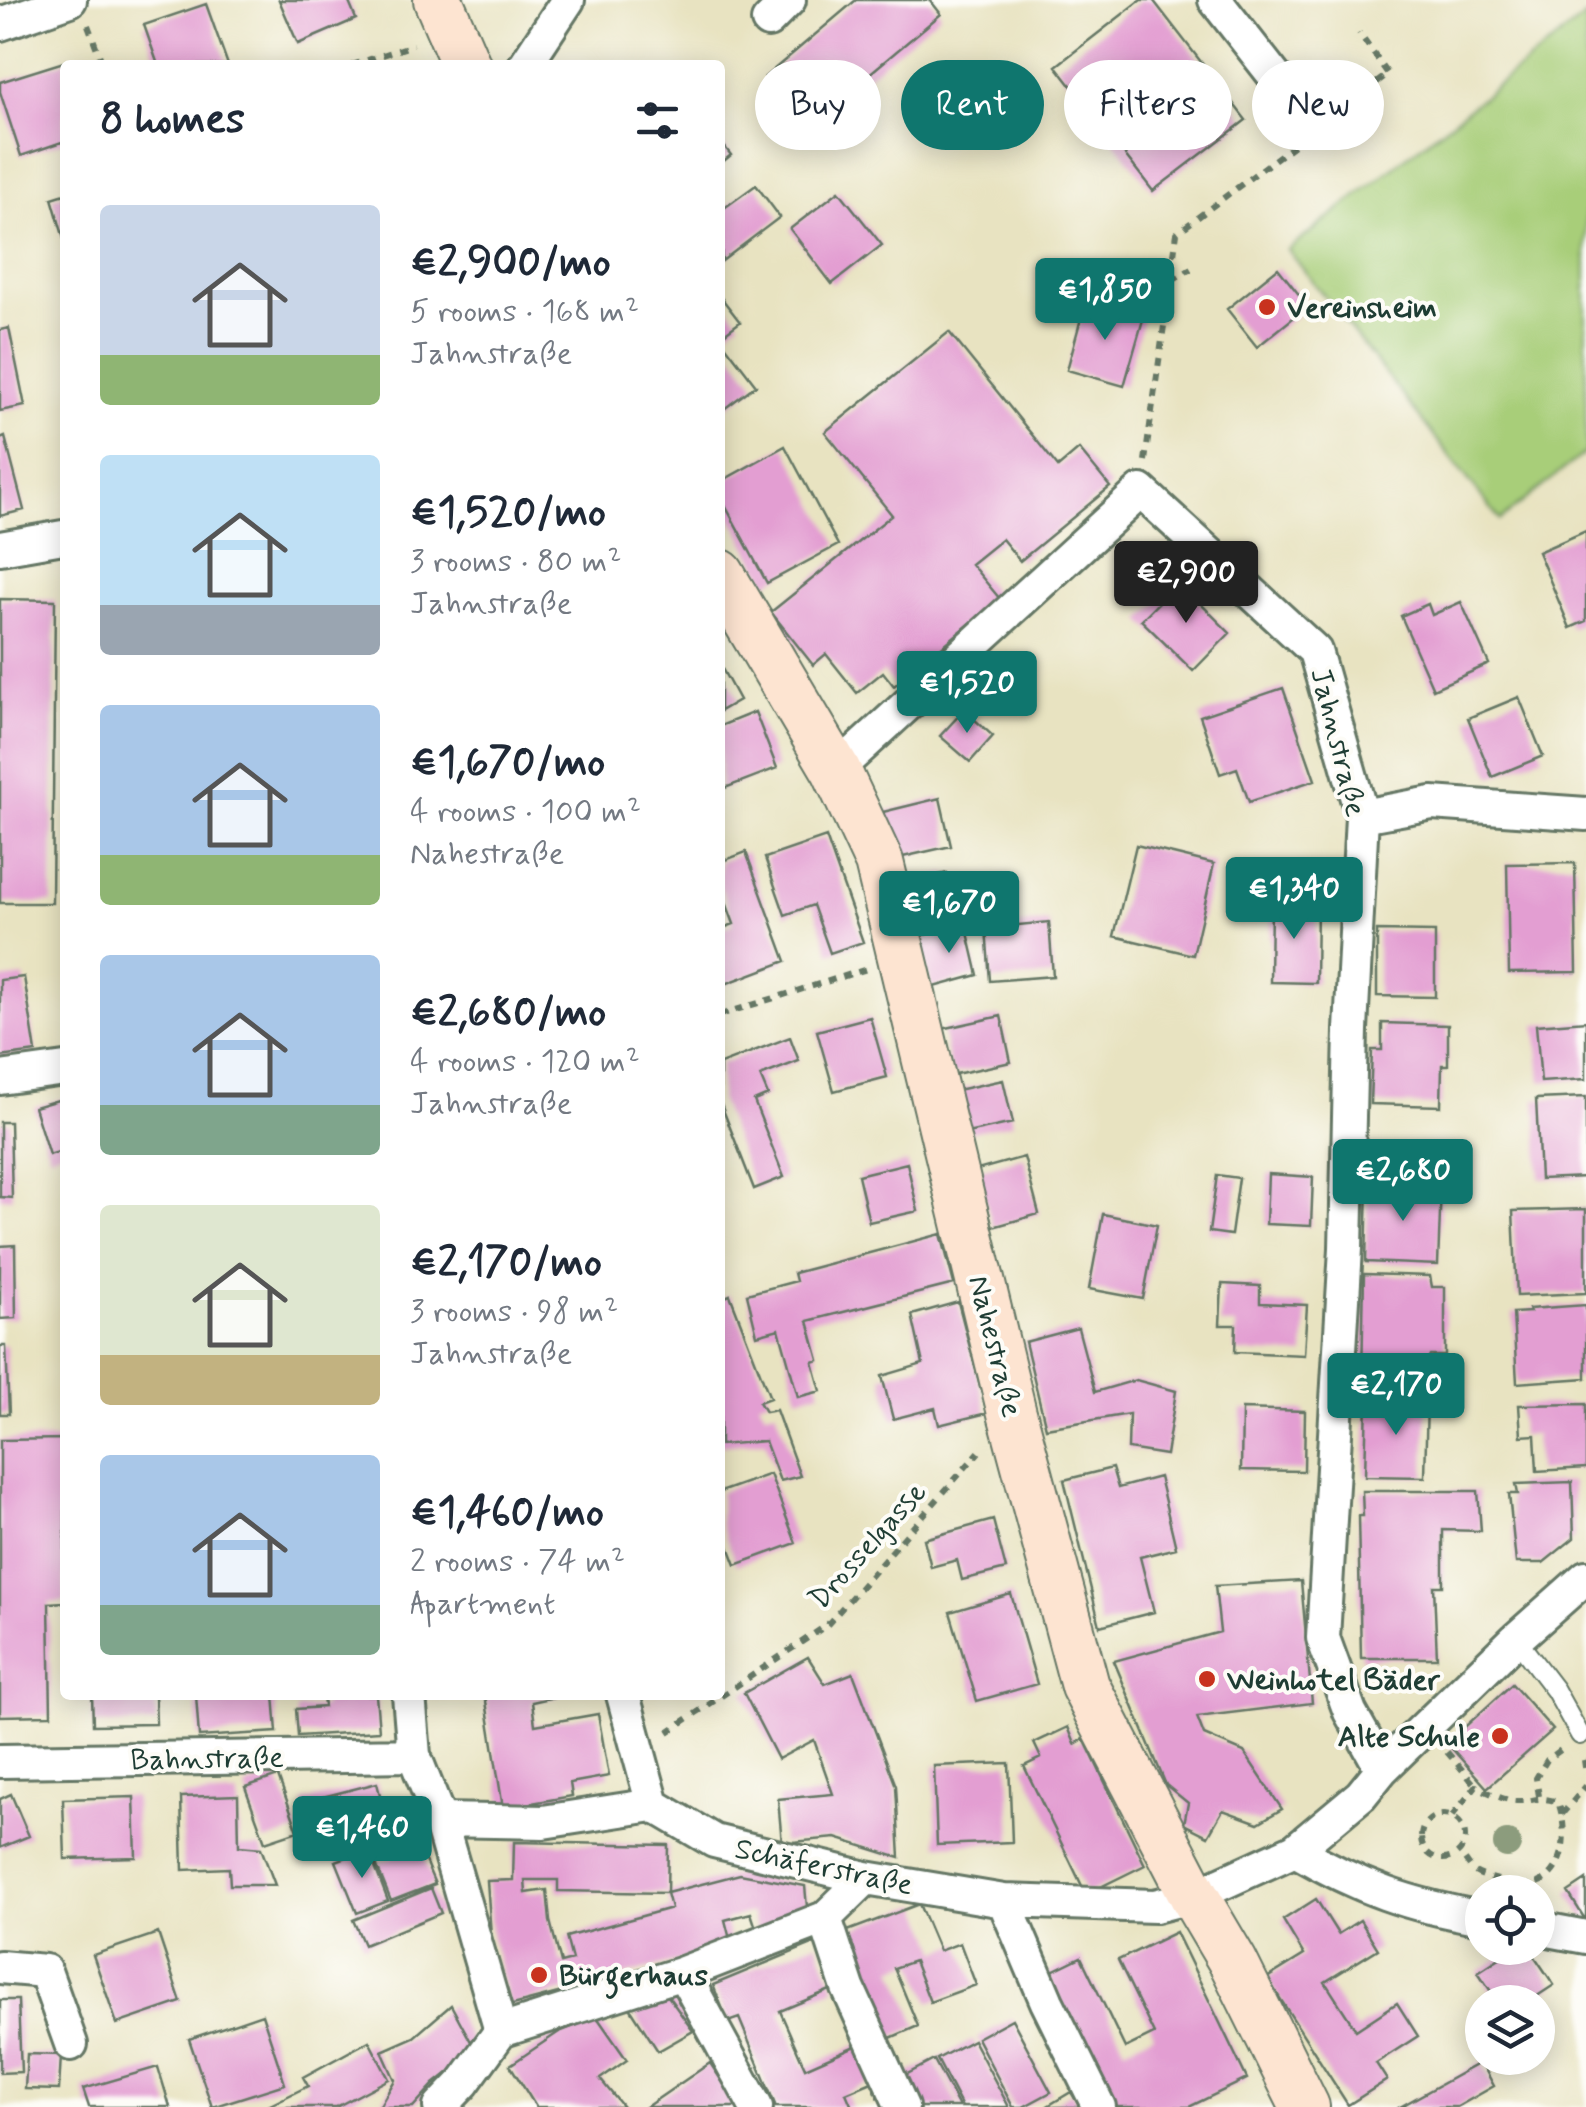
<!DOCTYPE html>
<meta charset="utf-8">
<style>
:root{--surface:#fff;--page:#f2f2f3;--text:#1f2937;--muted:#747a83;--accent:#0f766e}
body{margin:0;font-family:Mynerve,sans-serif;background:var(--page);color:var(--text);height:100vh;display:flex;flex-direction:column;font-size:38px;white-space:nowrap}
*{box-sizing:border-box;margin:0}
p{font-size:32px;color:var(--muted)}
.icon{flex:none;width:55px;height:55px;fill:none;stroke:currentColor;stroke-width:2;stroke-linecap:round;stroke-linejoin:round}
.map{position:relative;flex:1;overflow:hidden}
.details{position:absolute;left:60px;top:60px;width:665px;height:1640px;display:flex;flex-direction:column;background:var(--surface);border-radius:10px;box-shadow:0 5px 25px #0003}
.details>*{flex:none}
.banner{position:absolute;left:755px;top:60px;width:680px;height:90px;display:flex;gap:20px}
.tools{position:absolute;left:1465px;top:1875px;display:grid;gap:20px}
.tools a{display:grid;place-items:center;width:90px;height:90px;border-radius:50%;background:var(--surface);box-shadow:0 5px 25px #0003;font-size:50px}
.price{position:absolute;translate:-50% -85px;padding:0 22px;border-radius:10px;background:var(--accent);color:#fff;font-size:32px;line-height:65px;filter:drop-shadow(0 2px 5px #0008)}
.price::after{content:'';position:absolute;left:50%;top:60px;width:30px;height:22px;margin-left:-15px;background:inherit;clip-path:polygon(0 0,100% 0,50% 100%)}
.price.selected{background:#222;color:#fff}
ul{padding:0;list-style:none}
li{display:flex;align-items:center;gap:30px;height:250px;padding:0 40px}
li span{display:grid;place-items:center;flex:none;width:280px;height:200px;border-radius:10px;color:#555}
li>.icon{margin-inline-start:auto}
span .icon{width:120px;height:120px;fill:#fffc;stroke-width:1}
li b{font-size:42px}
h2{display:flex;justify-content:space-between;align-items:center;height:120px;padding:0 40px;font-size:42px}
.tag{padding:0 35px;border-radius:45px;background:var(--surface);box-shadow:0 5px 25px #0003;font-size:35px;line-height:90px}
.tag.selected{background:var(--accent);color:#fff}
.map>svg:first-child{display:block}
</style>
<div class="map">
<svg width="1586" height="2107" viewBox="0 0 1586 2107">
<rect width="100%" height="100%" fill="#fdfcf7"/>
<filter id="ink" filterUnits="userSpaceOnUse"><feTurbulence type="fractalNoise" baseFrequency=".01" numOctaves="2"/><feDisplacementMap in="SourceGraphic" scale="20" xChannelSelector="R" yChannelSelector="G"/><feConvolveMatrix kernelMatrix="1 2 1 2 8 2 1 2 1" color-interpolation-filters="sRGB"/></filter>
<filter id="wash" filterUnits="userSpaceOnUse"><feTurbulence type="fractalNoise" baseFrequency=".0048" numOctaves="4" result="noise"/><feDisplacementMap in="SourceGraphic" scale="40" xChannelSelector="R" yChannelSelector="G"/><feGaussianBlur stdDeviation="2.25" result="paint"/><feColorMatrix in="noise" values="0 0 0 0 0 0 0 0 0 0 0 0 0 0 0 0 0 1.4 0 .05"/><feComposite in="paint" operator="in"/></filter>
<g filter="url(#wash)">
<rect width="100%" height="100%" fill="#e8e3c1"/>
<path fill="#a8ce79" stroke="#648656" stroke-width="2.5" d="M 1586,16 L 1586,452 L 1500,520 L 1288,250 Z"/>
<g id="blocks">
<path fill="#e39ed2" d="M 279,0 L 348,0 L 356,19 L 298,44 Z
M 856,0 L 930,0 L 941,14 L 806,127 L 765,77 Z
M 1141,0 L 1153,0 L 1246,120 L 1153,191 L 1056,66 Z
M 206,4 L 228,65 L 158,65 L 144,25 Z
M 70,60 L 72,65 L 65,65 L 65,141 L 21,156 L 0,92 L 0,82 Z
M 720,141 L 731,155 L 720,164 Z
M 756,185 L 780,217 L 722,261 L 720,211 Z
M 839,191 L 882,245 L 832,284 L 790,229 Z
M 65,194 L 65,239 L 64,239 L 52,198 Z
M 1278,268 L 1308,306 L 1257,347 L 1227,309 Z
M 720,296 L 740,322 L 720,337 Z
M 1086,300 L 1144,316 L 1124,386 L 1067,370 Z
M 9,328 L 25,406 L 0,411 L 0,330 Z
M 949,332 L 1058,467 L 1079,449 L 1110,487 L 1020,561 L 1002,539 L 971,564 L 1000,599 L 894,686 L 883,672 L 857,693 L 826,654 L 813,665 L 771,612 L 892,515 L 825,432 Z
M 720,338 L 756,385 L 720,412 Z
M 5,437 L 24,510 L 0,516 L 0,439 Z
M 785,446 L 838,545 L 767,583 L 720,496 L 720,482 Z
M 1586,531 L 1586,621 L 1570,628 L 1538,552 Z
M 1179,582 L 1230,633 L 1193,671 L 1141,620 Z
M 0,599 L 55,600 L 52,903 L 0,903 Z
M 1461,602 L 1489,664 L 1433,689 L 1401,616 L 1428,604 L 1432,615 Z
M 720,665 L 739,700 L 720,711 Z
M 1283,688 L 1315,780 L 1249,802 L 1237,768 L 1220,774 L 1200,716 Z
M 1519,697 L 1543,756 L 1492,777 L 1468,718 Z
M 964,710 L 993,736 L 970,762 L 940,736 Z
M 755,712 L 777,768 L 720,790 L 720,726 Z
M 940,798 L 951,846 L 894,859 L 883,812 Z
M 826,837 L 863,942 L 830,953 L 813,905 L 785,915 L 765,858 Z
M 1136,845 L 1214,864 L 1193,955 L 1114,936 Z
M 746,852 L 786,961 L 720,986 L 720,929 L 734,924 L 720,886 L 720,862 Z
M 1575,863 L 1577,972 L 1509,973 L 1507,864 Z
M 947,873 L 957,913 L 916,923 L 906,883 Z
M 1271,902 L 1317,903 L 1316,983 L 1270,982 Z
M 1049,922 L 1053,976 L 990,981 L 986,928 Z
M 966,924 L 978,975 L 931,988 L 920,936 Z
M 1377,931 L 1435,932 L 1435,997 L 1377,996 Z
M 24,977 L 36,1052 L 0,1057 L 0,980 Z
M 1001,1016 L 1011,1062 L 951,1075 L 942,1029 Z
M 870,1017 L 887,1077 L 834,1091 L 817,1031 Z
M 1586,1021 L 1586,1079 L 1541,1082 L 1536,1025 Z
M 1382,1023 L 1448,1025 L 1448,1065 L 1442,1065 L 1441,1106 L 1370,1104 L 1372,1050 L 1382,1050 Z
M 790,1037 L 799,1061 L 760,1076 L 768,1095 L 754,1101 L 784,1177 L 754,1189 L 720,1102 L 720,1064 Z
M 1003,1080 L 1013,1123 L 967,1133 L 957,1090 Z
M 1586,1097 L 1586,1177 L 1540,1179 L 1536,1099 Z
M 65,1098 L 65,1150 L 49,1155 L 34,1107 Z
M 0,1122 L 10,1122 L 12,1198 L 0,1197 Z
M 1024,1157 L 1039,1214 L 993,1227 L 977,1170 Z
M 907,1163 L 918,1211 L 869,1222 L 858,1175 Z
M 1268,1174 L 1313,1177 L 1311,1226 L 1266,1224 Z
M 1217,1175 L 1239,1178 L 1231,1235 L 1209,1232 Z
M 1368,1184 L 1441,1186 L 1438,1265 L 1366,1262 Z
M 1586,1209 L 1586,1293 L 1517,1296 L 1513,1211 Z
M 1103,1214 L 1157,1225 L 1143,1299 L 1089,1289 Z
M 941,1234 L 954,1284 L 808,1321 L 819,1360 L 813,1362 L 821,1391 L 798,1397 L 779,1329 L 757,1335 L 747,1294 L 796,1281 L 794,1273 Z
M 15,1245 L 16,1318 L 0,1319 L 0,1246 Z
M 1364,1274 L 1430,1276 L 1432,1287 L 1445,1287 L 1445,1356 L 1430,1356 L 1428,1360 L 1413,1358 L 1411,1375 L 1362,1379 Z
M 1222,1284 L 1260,1286 L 1260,1303 L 1307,1305 L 1304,1355 L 1235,1352 L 1236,1325 L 1220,1325 Z
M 730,1295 L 770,1398 L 759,1402 L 765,1412 L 776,1410 L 800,1476 L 780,1481 L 765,1441 L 720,1445 L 720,1299 Z
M 958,1302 L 987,1413 L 939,1425 L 935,1408 L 893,1419 L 882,1376 L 923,1364 L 912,1315 Z
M 1586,1305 L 1586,1378 L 1517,1383 L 1513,1313 L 1530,1312 L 1529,1309 Z
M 1078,1328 L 1095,1392 L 1136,1380 L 1176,1391 L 1166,1455 L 1128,1449 L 1129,1414 L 1046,1428 L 1025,1342 Z
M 0,1346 L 6,1346 L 9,1414 L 0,1414 Z
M 1367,1399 L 1427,1401 L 1425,1477 L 1365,1476 Z
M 1586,1404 L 1586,1468 L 1537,1471 L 1535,1435 L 1521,1436 L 1519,1405 Z
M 1242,1409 L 1305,1411 L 1304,1471 L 1241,1470 Z
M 65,1439 L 65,1602 L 49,1603 L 51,1715 L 0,1716 L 0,1440 Z
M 1112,1468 L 1118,1488 L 1159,1477 L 1176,1548 L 1140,1557 L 1154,1612 L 1100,1626 L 1064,1480 Z
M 770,1474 L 796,1543 L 736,1565 L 720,1523 L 720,1492 Z
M 1572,1482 L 1574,1538 L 1543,1563 L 1516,1563 L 1509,1494 L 1518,1494 L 1516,1484 Z
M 1362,1491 L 1478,1491 L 1481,1531 L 1443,1530 L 1443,1586 L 1434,1586 L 1437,1658 L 1361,1658 L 1358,1516 L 1363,1516 Z
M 993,1520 L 1006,1569 L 962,1580 L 957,1560 L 931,1567 L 924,1539 Z
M 1301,1581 L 1312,1703 L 1197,1717 L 1204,1735 L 1244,1752 L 1282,1809 L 1258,1823 L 1223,1810 L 1208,1836 L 1184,1824 L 1188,1803 L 1166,1785 L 1114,1661 L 1220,1632 L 1215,1586 Z
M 1011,1594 L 1037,1684 L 977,1701 L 950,1612 Z
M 808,1657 L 825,1684 L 853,1673 L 896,1786 L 900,1858 L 836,1838 L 782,1843 L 778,1799 L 833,1794 L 814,1740 L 778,1759 L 744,1693 Z
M 1512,1684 L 1553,1730 L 1487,1788 L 1447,1743 Z
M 92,1695 L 155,1695 L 156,1724 L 93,1725 Z
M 196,1695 L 274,1695 L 277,1732 L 199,1737 Z
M 323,1695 L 376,1695 L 379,1731 L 298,1736 L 296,1709 L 324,1707 Z
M 485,1695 L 563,1695 L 532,1702 L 535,1725 L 598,1714 L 609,1776 L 570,1783 L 572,1796 L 503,1808 Z
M 1068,1727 L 1075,1744 L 1084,1739 L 1145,1865 L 1086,1894 L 1024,1766 L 1041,1758 L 1034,1743 Z
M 1009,1763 L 1012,1842 L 937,1845 L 934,1766 Z
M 278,1776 L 298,1831 L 265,1842 L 245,1787 Z
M 377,1783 L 390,1835 L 316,1854 L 303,1802 Z
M 11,1794 L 29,1836 L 0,1848 L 0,1799 Z
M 238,1795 L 239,1846 L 261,1848 L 275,1885 L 230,1885 L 229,1868 L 183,1870 L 181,1797 Z
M 134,1797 L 136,1857 L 65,1859 L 63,1799 Z
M 514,1842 L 668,1845 L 667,1893 L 558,1891 L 558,1880 L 525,1880 L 526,1893 L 547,1890 L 550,1921 L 561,1963 L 572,1960 L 566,1937 L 671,1908 L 667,1893 L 740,1874 L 805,1886 L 808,1918 L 758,1934 L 751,1913 L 725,1920 L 732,1947 L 509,2006 L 491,1935 L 487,1881 L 513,1880 Z
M 419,1847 L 435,1884 L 391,1901 L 376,1864 Z
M 368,1849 L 388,1901 L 357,1913 L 336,1861 Z
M 1586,1880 L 1586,1921 L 1568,1892 Z
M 431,1888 L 441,1913 L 364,1945 L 353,1920 Z
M 1316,1899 L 1338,1934 L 1360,1920 L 1378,1949 L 1325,1982 L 1356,2030 L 1397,2003 L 1418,2036 L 1376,2063 L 1387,2080 L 1348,2105 L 1267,1978 L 1304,1955 L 1283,1920 Z
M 919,1904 L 939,1951 L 960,1943 L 976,1985 L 930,2002 L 914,1961 L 894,1968 L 918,2026 L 881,2042 L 837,1935 Z
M 1176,1932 L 1247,2079 L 1189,2107 L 1111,2107 L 1046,1974 L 1081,1957 L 1125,2048 L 1154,2034 L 1118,1960 Z
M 158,1933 L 181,2002 L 117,2024 L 93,1955 Z
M 817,1942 L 835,1988 L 780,2011 L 805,2068 L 864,2042 L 879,2079 L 846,2093 L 852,2107 L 776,2107 L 739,2018 L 728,2022 L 713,1985 Z
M 1515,1948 L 1529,1948 L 1554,1985 L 1528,2002 L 1498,2002 L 1478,1972 Z
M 668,1996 L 693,2031 L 658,2051 L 629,2006 Z
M 0,2000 L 18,2000 L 21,2072 L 0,2073 Z
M 451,2005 L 476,2051 L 434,2084 L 413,2107 L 379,2107 L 395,2080 L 382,2051 L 414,2037 Z
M 262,2014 L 285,2084 L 212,2107 L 189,2039 Z
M 597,2017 L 627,2060 L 600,2079 L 623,2107 L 536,2107 L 510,2065 L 559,2032 Z
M 1012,2019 L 1051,2092 L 1023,2107 L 1013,2107 L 977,2038 Z
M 973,2040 L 1009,2107 L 962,2107 L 937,2059 Z
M 369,2041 L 389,2079 L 336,2107 L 266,2107 L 308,2086 L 303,2077 Z
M 27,2054 L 61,2055 L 59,2090 L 25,2089 Z
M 934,2060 L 959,2107 L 913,2107 L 898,2079 Z
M 1481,2062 L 1494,2086 L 1457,2107 L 1400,2107 Z
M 710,2063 L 739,2107 L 646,2107 Z
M 158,2067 L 170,2107 L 89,2107 L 83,2089 Z
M 1071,2092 L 1080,2107 L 1046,2107 Z"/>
</g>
</g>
<g filter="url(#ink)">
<use href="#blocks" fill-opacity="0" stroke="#657765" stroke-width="2.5"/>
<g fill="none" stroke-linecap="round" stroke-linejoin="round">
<defs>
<path id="lane" d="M 1516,1639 L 1555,1690 L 1580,1735"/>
<path id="street" d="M 1215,0 L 1287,92
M 768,21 L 789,0
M 0,24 L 70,0
M 525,65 L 568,0
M 0,548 L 63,537
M 836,770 L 1141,491 L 1315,651 L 1362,816 L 1351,1030 L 1346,1248 L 1323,1638 L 1350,1712 L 1382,1769
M 1362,816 L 1432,803 L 1586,814
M 0,1078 L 65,1069
M 409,1695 L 414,1755 L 440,1820 L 501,2031
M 623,1695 L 653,1805
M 0,1761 L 414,1755
M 440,1820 L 543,1822 L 653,1805 L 714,1841 L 866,1878 L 1004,1901 L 1155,1906 L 1194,1896 L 1295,1850 L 1361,1795 L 1382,1769 L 1516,1639 L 1586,1577
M 1295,1850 C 1360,1888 1409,1905 1482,1918
M 1004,1901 L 1047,2002 L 1099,2107
M 825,1918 L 848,1988 L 902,2107
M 1538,1928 L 1586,1937
M 0,1967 L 45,1971 L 71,2044
M 683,1973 L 756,2107
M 440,2107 L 463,2083 L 501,2031 L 683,1973 L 825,1918 L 866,1878"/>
<path id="secondary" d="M 438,0 L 466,65
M 720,574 L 836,770 L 879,862 L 1012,1413 L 1085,1686 L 1194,1896 L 1233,1962 L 1305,2107"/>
</defs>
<use href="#lane" stroke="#657765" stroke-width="22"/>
<use href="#street" stroke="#657765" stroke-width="38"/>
<use href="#secondary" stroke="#657765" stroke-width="52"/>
<path stroke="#657765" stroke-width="6" stroke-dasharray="8 8" stroke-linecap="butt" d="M 88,25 L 103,65
M 352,65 L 413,45
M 1172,280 L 1191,269
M 1145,461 L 1177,233 L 1388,74 L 1359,33
M 720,1015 L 867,969
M 668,1732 L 827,1625 L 979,1452
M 1447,1752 L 1476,1786
M 1584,1760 L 1586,1774
M 1539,1796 L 1536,1778 L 1547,1760 L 1562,1749
M 1562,1814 L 1586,1786
M1421 1837a22 22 0 1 1 44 0a22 22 0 1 1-44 0Z
M 1452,1816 L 1476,1786 C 1488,1792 1502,1800 1516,1801 C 1535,1802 1536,1795 1558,1802 C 1573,1843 1560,1899 1505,1882 C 1496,1879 1482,1877 1475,1872 C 1469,1867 1465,1859 1460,1853"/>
<use href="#lane" stroke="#fff" stroke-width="18"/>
<use href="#street" stroke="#fff" stroke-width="32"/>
<use href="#secondary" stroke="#fde4d1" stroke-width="48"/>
</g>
<circle fill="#8c9c7d" cx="1507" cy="1844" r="14"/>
</g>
<g fill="#c8321e" stroke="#fdfcf7" stroke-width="4">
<circle cx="1267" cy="307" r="10"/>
<circle cx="1207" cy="1679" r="10"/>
<circle cx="1500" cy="1736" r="10"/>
<circle cx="539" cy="1975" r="10"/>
</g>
<g text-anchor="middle" stroke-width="8" stroke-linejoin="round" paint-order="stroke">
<g font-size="30" font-weight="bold" fill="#1f3d34" stroke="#fdfcf7" text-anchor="start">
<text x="1287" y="317">Vereinsheim</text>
<text x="1227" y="1689">Weinhotel Bäder</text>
<text x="1480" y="1746" text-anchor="end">Alte Schule</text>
<text x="559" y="1985">Bürgerhaus</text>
</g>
<g font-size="30" fill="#1f3d34" stroke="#fdfcf7">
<text transform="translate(1339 742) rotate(76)" y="10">Jahnstraße</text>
<text transform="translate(996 1346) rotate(76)" y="10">Nahestraße</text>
<text transform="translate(867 1545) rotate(-48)" y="10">Drosselgasse</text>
<text transform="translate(207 1758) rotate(-1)" y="10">Bahnstraße</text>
<text transform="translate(824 1866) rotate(12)" y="10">Schäferstraße</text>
</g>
</g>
</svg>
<div class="tools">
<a><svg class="icon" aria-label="locate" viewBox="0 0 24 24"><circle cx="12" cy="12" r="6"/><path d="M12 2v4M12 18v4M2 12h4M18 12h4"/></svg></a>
<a><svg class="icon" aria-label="layers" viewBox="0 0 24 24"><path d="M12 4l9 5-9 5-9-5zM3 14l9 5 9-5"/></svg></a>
</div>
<b class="price" style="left:1105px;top:343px">€1,850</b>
<b class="price selected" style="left:1186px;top:626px">€2,900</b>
<b class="price" style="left:967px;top:736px">€1,520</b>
<b class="price" style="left:1294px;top:942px">€1,340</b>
<b class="price" style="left:949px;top:956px">€1,670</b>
<b class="price" style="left:1403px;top:1224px">€2,680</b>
<b class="price" style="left:1396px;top:1438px">€2,170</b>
<b class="price" style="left:362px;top:1881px">€1,460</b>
<div class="banner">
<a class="tag">Buy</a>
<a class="tag selected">Rent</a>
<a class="tag">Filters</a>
<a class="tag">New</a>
</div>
<section class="details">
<h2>8 homes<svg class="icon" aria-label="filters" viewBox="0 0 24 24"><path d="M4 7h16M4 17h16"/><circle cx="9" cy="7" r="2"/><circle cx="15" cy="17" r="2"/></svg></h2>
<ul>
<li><span style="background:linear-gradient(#c9d6e8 75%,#8fb573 0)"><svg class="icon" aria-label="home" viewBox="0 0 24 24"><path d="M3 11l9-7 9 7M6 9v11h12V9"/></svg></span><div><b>€2,900/mo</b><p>5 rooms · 168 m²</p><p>Jahnstraße</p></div></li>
<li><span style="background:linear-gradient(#bfe0f5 75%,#9aa5b1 0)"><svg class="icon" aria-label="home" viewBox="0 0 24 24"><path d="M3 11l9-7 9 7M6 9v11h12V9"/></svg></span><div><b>€1,520/mo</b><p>3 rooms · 80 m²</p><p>Jahnstraße</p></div></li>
<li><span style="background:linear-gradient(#a9c7e8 75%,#8fb573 0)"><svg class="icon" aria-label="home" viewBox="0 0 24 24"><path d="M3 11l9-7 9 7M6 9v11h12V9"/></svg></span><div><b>€1,670/mo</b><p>4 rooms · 100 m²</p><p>Nahestraße</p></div></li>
<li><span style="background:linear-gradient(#a9c7e8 75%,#7fa58c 0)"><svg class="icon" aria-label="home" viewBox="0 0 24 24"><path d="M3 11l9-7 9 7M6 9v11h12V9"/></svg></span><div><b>€2,680/mo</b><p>4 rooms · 120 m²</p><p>Jahnstraße</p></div></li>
<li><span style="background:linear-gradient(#dfe7d0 75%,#c2b280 0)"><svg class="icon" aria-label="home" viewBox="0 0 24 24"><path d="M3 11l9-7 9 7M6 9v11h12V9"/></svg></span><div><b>€2,170/mo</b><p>3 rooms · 98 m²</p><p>Jahnstraße</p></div></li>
<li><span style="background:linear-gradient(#a9c7e8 75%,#7fa58c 0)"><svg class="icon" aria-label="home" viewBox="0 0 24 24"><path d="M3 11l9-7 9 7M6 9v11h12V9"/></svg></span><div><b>€1,460/mo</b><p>2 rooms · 74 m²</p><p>Apartment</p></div></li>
</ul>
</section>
</div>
